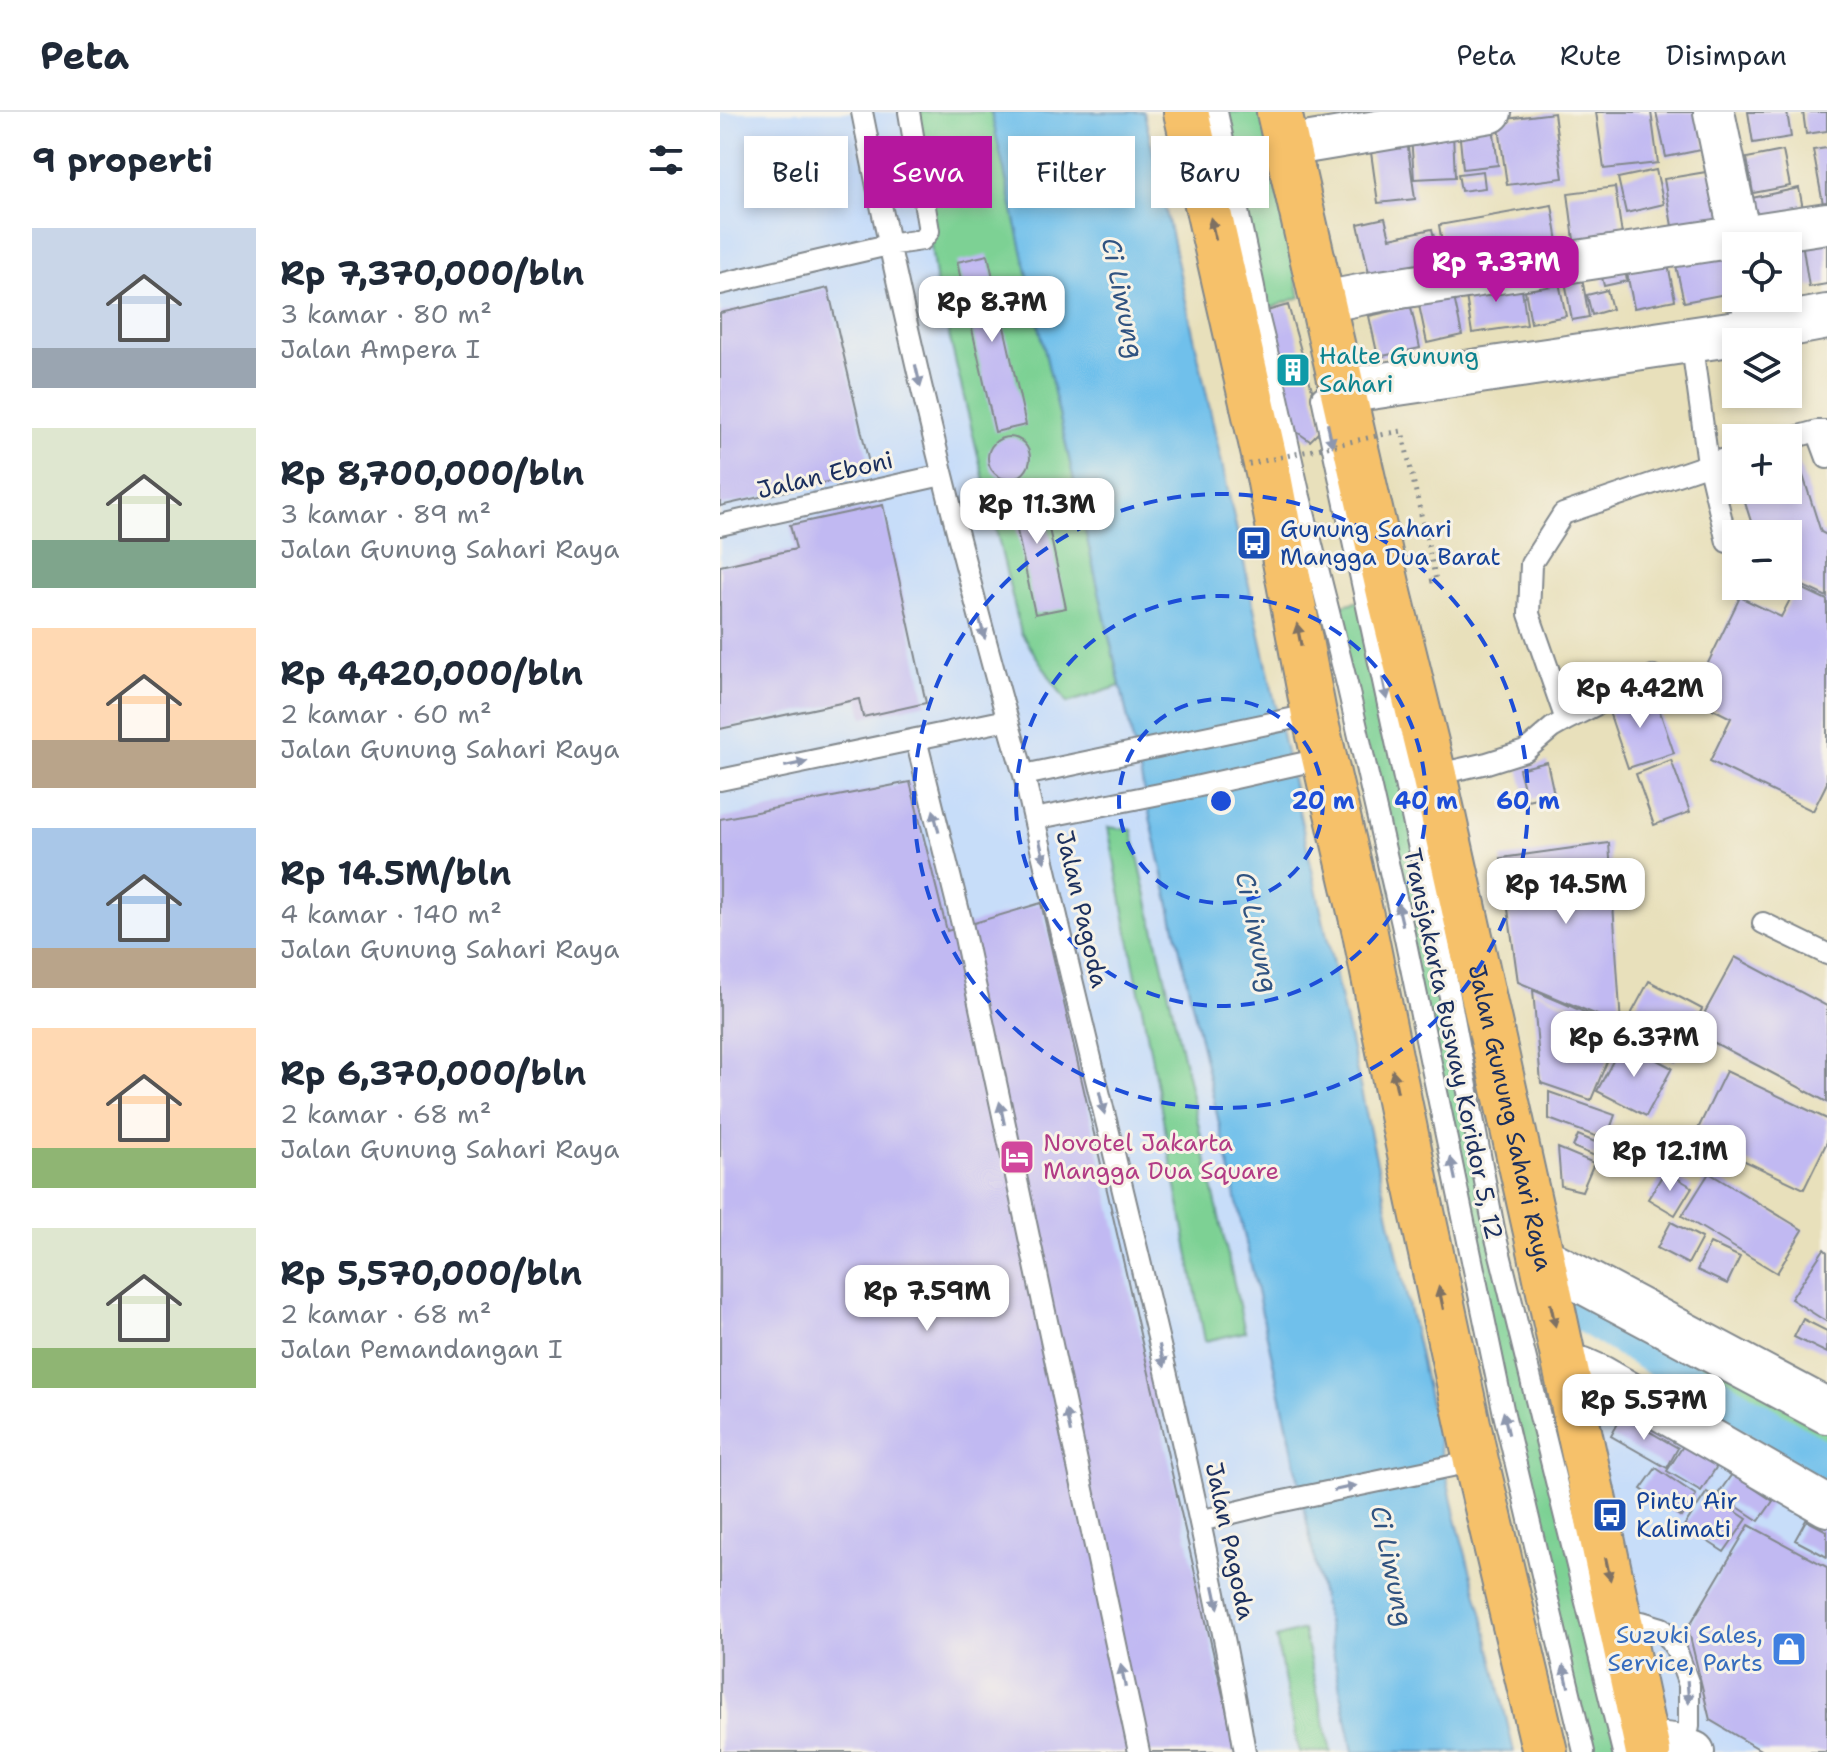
<!DOCTYPE html>
<html lang="id">
<meta charset="utf-8">
<style>
:root{--surface:#fff;--page:#f2f2f3;--text:#1f2937;--muted:#747a83;--line:#e0e1e3;--accent:#b5179e}
body{margin:0;font-family:"Shantell Sans",sans-serif;background:var(--page);color:var(--text);height:100vh;display:flex;flex-direction:column;font-size:30px;white-space:nowrap}
*{box-sizing:border-box;margin:0}
p{font-size:26px;color:var(--muted)}
.icon{flex:none;width:44px;height:44px;fill:none;stroke:currentColor;stroke-width:2;stroke-linecap:round;stroke-linejoin:round}
.map{position:relative;flex:1;overflow:hidden}
.details{display:flex;flex-direction:column;background:var(--surface);width:720px}
.details>*{flex:none}
.top-card{position:absolute;left:24px;top:24px;width:760px;height:72px;display:flex;gap:16px}
.fabs{position:absolute;left:1002px;top:120px;display:grid;gap:16px}
.fabs a{display:grid;place-items:center;width:80px;height:80px;border-radius:0px;background:var(--surface);box-shadow:0 4px 12px #0003;font-size:40px}
.price{position:absolute;translate:-50% -68px;padding:0 18px;border-radius:16px;background:#fff;color:#222;font-size:26px;line-height:52px;filter:drop-shadow(0 2px 4px #0008)}
.price::after{content:'';position:absolute;left:50%;top:48px;width:24px;height:18px;margin-left:-12px;background:inherit;clip-path:polygon(0 0,100% 0,50% 100%)}
.price.on{background:var(--accent);color:#fff}
ul{padding:0;list-style:none}
li{display:flex;align-items:center;gap:24px;height:200px;padding:0 32px}
li span{display:grid;place-items:center;flex:none;width:224px;height:160px;border-radius:0px;color:#555}
li>.icon{margin-inline-start:auto}
span .icon{width:96px;height:96px;fill:#fffc;stroke-width:1}
li b{font-size:34px}
h2{display:flex;justify-content:space-between;align-items:center;height:96px;padding:0 32px;font-size:34px}
.tag{padding:0 28px;border-radius:0px;background:var(--surface);box-shadow:0 4px 12px #0003;font-size:28px;line-height:72px}
.tag.on{background:var(--accent);color:#fff}
header{display:flex;align-items:center;gap:48px;box-sizing:border-box;height:112px;padding:0 40px;background:var(--surface);border-bottom:2px solid var(--line)}
header strong{font-size:38px}
nav{display:flex;gap:44px;margin-inline-start:auto;font-size:28px}
main{display:flex;flex:1;min-height:0}
.map>svg:first-child{display:block}
</style>
<header>
<strong>Peta</strong>
<nav><a>Peta</a><a>Rute</a><a>Disimpan</a></nav>
</header>
<main>
<section class="details">
<h2>9 properti<svg class="icon" aria-label="filters" viewBox="0 0 24 24"><path d="M4 7h16M4 17h16"/><circle cx="9" cy="7" r="2"/><circle cx="15" cy="17" r="2"/></svg></h2>
<ul>
<li><span style="background:linear-gradient(#c9d6e8 75%,#9aa5b1 0)"><svg class="icon" aria-label="home" viewBox="0 0 24 24"><path d="M3 11l9-7 9 7M6 9v11h12V9"/></svg></span><div><b>Rp 7,370,000/bln</b><p>3 kamar · 80 m²</p><p>Jalan Ampera I</p></div></li>
<li><span style="background:linear-gradient(#dfe7d0 70%,#7fa58c 0)"><svg class="icon" aria-label="home" viewBox="0 0 24 24"><path d="M3 11l9-7 9 7M6 9v11h12V9"/></svg></span><div><b>Rp 8,700,000/bln</b><p>3 kamar · 89 m²</p><p>Jalan Gunung Sahari Raya</p></div></li>
<li><span style="background:linear-gradient(#ffd9b3 70%,#b9a48a 0)"><svg class="icon" aria-label="home" viewBox="0 0 24 24"><path d="M3 11l9-7 9 7M6 9v11h12V9"/></svg></span><div><b>Rp 4,420,000/bln</b><p>2 kamar · 60 m²</p><p>Jalan Gunung Sahari Raya</p></div></li>
<li><span style="background:linear-gradient(#a9c7e8 75%,#b9a48a 0)"><svg class="icon" aria-label="home" viewBox="0 0 24 24"><path d="M3 11l9-7 9 7M6 9v11h12V9"/></svg></span><div><b>Rp 14.5M/bln</b><p>4 kamar · 140 m²</p><p>Jalan Gunung Sahari Raya</p></div></li>
<li><span style="background:linear-gradient(#ffd9b3 75%,#8fb573 0)"><svg class="icon" aria-label="home" viewBox="0 0 24 24"><path d="M3 11l9-7 9 7M6 9v11h12V9"/></svg></span><div><b>Rp 6,370,000/bln</b><p>2 kamar · 68 m²</p><p>Jalan Gunung Sahari Raya</p></div></li>
<li><span style="background:linear-gradient(#dfe7d0 75%,#8fb573 0)"><svg class="icon" aria-label="home" viewBox="0 0 24 24"><path d="M3 11l9-7 9 7M6 9v11h12V9"/></svg></span><div><b>Rp 5,570,000/bln</b><p>2 kamar · 68 m²</p><p>Jalan Pemandangan I</p></div></li>
</ul>
</section>
<div class="map">
<svg width="1107" height="1640" viewBox="0 0 1107 1640">
<rect width="100%" height="100%" fill="#f7f3e8"/>
<filter id="ink" filterUnits="userSpaceOnUse"><feTurbulence type="fractalNoise" baseFrequency=".0125" numOctaves="2"/><feDisplacementMap in="SourceGraphic" scale="16" xChannelSelector="R" yChannelSelector="G"/><feConvolveMatrix kernelMatrix="1 2 1 2 8 2 1 2 1" color-interpolation-filters="sRGB"/></filter>
<filter id="wash" filterUnits="userSpaceOnUse"><feTurbulence type="fractalNoise" baseFrequency=".006" numOctaves="4" result="noise"/><feDisplacementMap in="SourceGraphic" scale="32" xChannelSelector="R" yChannelSelector="G"/><feGaussianBlur stdDeviation="1.8" result="paint"/><feColorMatrix in="noise" values="0 0 0 0 0 0 0 0 0 0 0 0 0 0 0 0 0 1.4 0 .05"/><feComposite in="paint" operator="in"/></filter>
<g filter="url(#wash)">
<rect width="100%" height="100%" fill="#e8e0bb"/>
<path fill="#c7ddf9" d="M 0,0 L 271,0 L 571,1330 L 633,1640 L 0,1640 Z
M 863,1256 L 1107,1394 L 1107,1640 L 931,1640 Z"/>
<path fill="#7dd194" stroke="#4c8079" stroke-width="2" d="M 186,0 L 271,0 L 400,574 L 347,591 L 301,521 L 215,165 L 209,119 Z
M 496,0 L 541,0 L 580,185 L 543,199 Z
M 646,488 L 765,1068 L 903,1640 L 864,1640 L 608,496 Z
M 388,715 L 412,718 L 525,1220 L 485,1229 Z
M 822,1147 L 1107,1299 L 1107,1349 L 827,1180 Z
M 583,1518 L 611,1640 L 579,1640 L 556,1526 Z"/>
<path fill="#70c0eb" stroke="#4678a4" stroke-width="2" d="M 271,0 L 424,0 L 736,1407 L 763,1504 L 794,1640 L 633,1640 L 571,1330 Z"/>
<g fill="none" stroke-linecap="round" stroke-linejoin="round">
<path stroke="#70c0eb" stroke-width="36" d="M 850,1194 L 1107,1349"/>
</g>
<g id="blocks">
<path fill="#c1b9f2" d="M 876,0 L 931,0 L 938,51 L 884,57 Z
M 936,0 L 978,0 L 986,37 L 946,45 Z
M 1028,0 L 1067,0 L 1071,25 L 1033,31 Z
M 1083,0 L 1107,0 L 1107,19 L 1086,22 Z
M 834,1 L 843,66 L 787,73 L 778,8 Z
M 773,14 L 778,53 L 743,57 L 739,17 Z
M 686,21 L 695,87 L 658,91 L 649,26 Z
M 733,22 L 735,65 L 694,67 L 691,24 Z
M 1107,36 L 1107,91 L 1103,92 L 1093,38 Z
M 1063,39 L 1070,74 L 1033,81 L 1027,46 Z
M 936,58 L 944,92 L 906,101 L 898,66 Z
M 998,58 L 1008,111 L 953,120 L 944,67 Z
M 763,59 L 765,76 L 741,79 L 738,62 Z
M 895,75 L 903,130 L 855,136 L 848,81 Z
M 1079,76 L 1084,102 L 1038,113 L 1032,86 Z
M 832,93 L 838,130 L 725,149 L 719,113 Z
M 665,106 L 670,126 L 712,117 L 720,150 L 650,166 L 638,112 Z
M 1107,126 L 1107,172 L 1089,175 L 1082,130 Z
M 1016,137 L 1016,180 L 964,190 L 955,149 Z
M 946,142 L 955,188 L 914,196 L 905,151 Z
M 268,143 L 306,313 L 275,320 L 237,150 Z
M 903,147 L 907,169 L 884,174 L 879,152 Z
M 837,161 L 846,204 L 811,211 L 803,167 Z
M 800,163 L 807,213 L 752,221 L 744,172 Z
M 862,166 L 869,205 L 852,208 L 845,169 Z
M 731,171 L 742,223 L 707,231 L 696,179 Z
M 108,176 L 151,360 L 0,394 L 0,201 Z
M 887,178 L 892,197 L 872,203 L 867,183 Z
M 568,193 L 603,316 L 590,329 L 577,320 L 543,200 Z
M 691,195 L 700,236 L 658,245 L 649,204 Z
M268 346a21 21 0 1 1 42 0a21 21 0 1 1-42 0Z
M 1072,329 L 1101,420 L 1107,423 L 1107,485 L 1068,467 L 1068,422 L 1035,422 L 1021,378 L 1068,378 L 1068,330 Z
M 318,365 L 346,496 L 315,502 L 287,372 Z
M 163,393 L 206,591 L 143,605 L 139,587 L 0,617 L 0,454 L 76,437 L 70,413 Z
M 1077,474 L 1107,488 L 1107,671 L 1093,699 L 990,649 L 1011,606 L 971,586 L 1020,485 L 1061,505 Z
M 933,579 L 954,641 L 908,656 L 887,594 Z
M 951,648 L 970,700 L 934,713 L 916,662 Z
M 827,650 L 834,682 L 807,688 L 799,657 Z
M 190,670 L 227,819 L 321,791 L 516,1640 L 0,1640 L 0,707 Z
M 889,731 L 901,913 L 798,870 L 781,746 Z
M 1015,845 L 1107,894 L 1107,990 L 974,920 Z
M 929,869 L 982,897 L 955,949 L 901,921 Z
M 813,878 L 901,916 L 871,988 L 821,971 Z
M 903,930 L 952,956 L 926,1004 L 877,979 Z
M 1006,959 L 1107,1007 L 1107,1030 L 1084,1077 L 974,1025 Z
M 829,980 L 895,1003 L 886,1028 L 829,1007 Z
M 858,1023 L 880,1032 L 875,1044 L 853,1035 Z
M 838,1036 L 874,1051 L 862,1079 L 841,1074 Z
M 945,1059 L 972,1075 L 955,1103 L 928,1087 Z
M 989,1061 L 1083,1118 L 1057,1161 L 962,1104 Z
M 951,1110 L 982,1126 L 968,1152 L 937,1136 Z
M 990,1131 L 1020,1145 L 1007,1172 L 977,1158 Z
M 1104,1137 L 1107,1140 L 1107,1210 L 1071,1187 Z
M 1083,1207 L 1107,1219 L 1107,1241 L 1074,1225 Z
M 902,1304 L 958,1336 L 947,1356 L 891,1324 Z
M 963,1334 L 997,1354 L 981,1379 L 947,1359 Z
M 936,1356 L 976,1383 L 961,1405 L 921,1377 Z
M 1012,1362 L 1053,1389 L 1039,1409 L 998,1382 Z
M 987,1380 L 1027,1407 L 1004,1440 L 964,1414 Z
M 1086,1408 L 1107,1419 L 1107,1445 L 1075,1428 Z
M 1029,1413 L 1107,1455 L 1107,1640 L 1044,1640 L 990,1608 L 968,1516 Z"/>
</g>
</g>
<g filter="url(#ink)">
<use href="#blocks" fill-opacity="0" stroke="#82888c" stroke-width="2"/>
<g fill="none" stroke-linecap="round" stroke-linejoin="round">
<defs>
<path id="service" d="M 142,0 C 173,158 209,314 250,469 C 267,534 284,599 304,663 C 351,871 404,1077 452,1285 C 479,1403 505,1521 525,1640
M 497,0 L 534,175 L 538,203 L 554,268 L 580,385 L 627,572 L 682,812 L 784,1302 L 864,1640
M 0,172 L 168,133 L 202,128 L 209,119 L 189,0
M 971,227 L 988,351 L 1007,430
M 602,285 L 724,853 L 775,1122 L 903,1640
M 1097,319 L 1107,346
M 1068,327 L 1097,319 L 1107,319
M 0,413 L 222,363
M 846,608 L 809,502 L 811,452 L 843,402 L 1016,343
M 196,627 L 243,816 L 419,1640
M 304,663 L 594,602
M 714,663 L 767,651 L 805,639 L 832,616 L 846,608 L 933,564
M 0,668 L 287,608
M 314,707 L 475,675 L 605,646
M 1043,811 L 1107,842
M 480,1409 L 549,1392 L 756,1349
M 900,1512 L 922,1510 L 942,1516 L 956,1537 L 969,1573 L 969,1615 L 961,1624 L 945,1623"/>
<path id="minor" d="M 994,0 L 1022,134
M 567,34 L 771,0
M 1031,186 L 1037,218
M 603,190 L 660,179 L 1107,111
M 844,1254 L 863,1256 L 881,1264 L 1107,1394
M 926,1629 L 954,1632 L 974,1640"/>
<path id="tertiary" d="M 623,279 L 1037,218 L 1107,205
M 822,1147 L 1107,1299"/>
<g id="primary">
<path d="M 466,0 L 549,365 L 594,602 L 645,821 L 696,1072 L 756,1349 L 825,1640"/>
<path id="s1" d="M 559,0 L 670,485 L 714,663 L 822,1147 L 928,1640"/>
</g>
</defs>
<use href="#service" stroke="#82888c" stroke-width="24"/>
<use href="#minor" stroke="#82888c" stroke-width="44"/>
<use href="#tertiary" stroke="#82888c" stroke-width="48"/>
<use href="#primary" stroke="#82888c" stroke-width="48"/>
<path stroke="#82888c" stroke-width="5" stroke-dasharray="2 6" stroke-linecap="butt" d="M 671,321 L 682,319 L 716,468 L 707,470"/>
<use href="#service" stroke="#fff" stroke-width="20"/>
<use href="#minor" stroke="#fff" stroke-width="40"/>
<use href="#tertiary" stroke="#fff" stroke-width="44"/>
<use href="#primary" stroke="#f6c16b" stroke-width="44"/>
<path stroke="#82888c" stroke-width="5" stroke-dasharray="2 6" stroke-linecap="butt" d="M 521,354 L 670,321"/>
</g>
<defs><path id="oneway-solid" d="M-6-.8H1V-3.2L6.5 0L1 3.2V.8H-6Z" transform="scale(2)"/></defs>
<g fill="#7e7164">
<use href="#oneway-solid" transform="translate(493 117) rotate(-103)"/>
<use href="#oneway-solid" transform="translate(579 523) rotate(-101)"/>
<use href="#oneway-solid" transform="translate(675 969) rotate(-102)"/>
<use href="#oneway-solid" transform="translate(721 1186) rotate(-102)"/>
<use href="#oneway-solid" transform="translate(833 1203) rotate(78)"/>
<use href="#oneway-solid" transform="translate(888 1457) rotate(78)"/>
</g>
<g fill="#8d97ae">
<use href="#oneway-solid" transform="translate(198 264) rotate(77)"/>
<use href="#oneway-solid" transform="translate(610 323) rotate(78)"/>
<use href="#oneway-solid" transform="translate(262 516) rotate(75)"/>
<use href="#oneway-solid" transform="translate(665 577) rotate(78)"/>
<use href="#oneway-solid" transform="translate(76 652) rotate(-12)"/>
<use href="#oneway-solid" transform="translate(216 709) rotate(-104)"/>
<use href="#oneway-solid" transform="translate(322 739) rotate(77)"/>
<use href="#oneway-solid" transform="translate(680 802) rotate(-103)"/>
<use href="#oneway-solid" transform="translate(382 991) rotate(77)"/>
<use href="#oneway-solid" transform="translate(282 1001) rotate(-102)"/>
<use href="#oneway-solid" transform="translate(733 1057) rotate(-102)"/>
<use href="#oneway-solid" transform="translate(442 1244) rotate(77)"/>
<use href="#oneway-solid" transform="translate(348 1309) rotate(-102)"/>
<use href="#oneway-solid" transform="translate(786 1311) rotate(-103)"/>
<use href="#oneway-solid" transform="translate(625 1376) rotate(-12)"/>
<use href="#oneway-solid" transform="translate(496 1485) rotate(78)"/>
<use href="#oneway-solid" transform="translate(403 1564) rotate(-102)"/>
<use href="#oneway-solid" transform="translate(846 1564) rotate(-103)"/>
<use href="#oneway-solid" transform="translate(968 1580) rotate(86)"/>
</g>
</g>
<g fill="none" stroke="#1d4ed8" stroke-width="4" stroke-dasharray="14 10">
<circle cx="501" cy="689" r="102"/>
<circle cx="501" cy="689" r="205"/>
<circle cx="501" cy="689" r="307"/>
</g>
<defs>
<symbol id="building-square" viewBox="-11 -11 22 22"><rect x="-9" y="-9" width="18" height="18" rx="4" fill="#0f9aa8" stroke="#f7f3e8"/><path d="M-4-6H4V6H1V3H-1V6H-4ZM-2.5-4.3h1.7v1.8h-1.7ZM.8-4.3h1.7v1.8H.8ZM-2.5-1h1.7V.8h-1.7ZM.8-1h1.7V.8H.8Z" fill="#fff"/></symbol>
<symbol id="bus-square" viewBox="-11 -11 22 22"><rect x="-9" y="-9" width="18" height="18" rx="4" fill="#1a4fb4" stroke="#f7f3e8"/><path d="M-5-6H5V4H4V6H2V4H-2V6H-4V4H-5ZM-3.5-4V0h7V-4ZM-3.5 1.2v1.5H-2V1.2ZM2 1.2v1.5H3.5V1.2Z" fill="#fff"/></symbol>
<symbol id="hotel-square" viewBox="-11 -11 22 22"><rect x="-9" y="-9" width="18" height="18" rx="4" fill="#d1479c" stroke="#f7f3e8"/><path d="M-6-4.5h1.5V1H6V5H4.5V3h-9V5H-6ZM-4 0a1.8 1.8 0 1 1 3.6 0ZM.5 0V-2.5h3Q6-2.5 6 0Z" fill="#fff"/></symbol>
<symbol id="shop-square" viewBox="-11 -11 22 22"><rect x="-9" y="-9" width="18" height="18" rx="4" fill="#3f7fe0" stroke="#f7f3e8"/><path d="M-5-2.5h2.3a2.7 3.5 0 0 1 5.4 0H5L5.5 6h-11ZM-1.5-2.5h3a1.5 2.3 0 0 0-3 0Z" fill="#fff"/></symbol>
</defs>
<g fill-rule="evenodd">
<use href="#building-square" x="553" y="238" width="40" height="40"/>
<use href="#bus-square" x="514" y="411" width="40" height="40"/>
<use href="#hotel-square" x="277" y="1025" width="40" height="40"/>
<use href="#bus-square" x="870" y="1383" width="40" height="40"/>
<use href="#shop-square" x="1049" y="1517" width="40" height="40"/>
</g>
<g text-anchor="middle" stroke-width="6" stroke-linejoin="round" paint-order="stroke">
<g font-size="24" fill="#0d838f" stroke="#f7f3e8" text-anchor="start">
<text x="599" y="252">Halte Gunung<tspan x="599" dy="28">Sahari</tspan></text>
</g>
<g font-size="24" fill="#1b2f5e" stroke="#f7f3e8">
<text transform="translate(105 363) rotate(-13)" y="8">Jalan Eboni</text>
<text transform="translate(362 797) rotate(77)" y="8">Jalan Pagoda</text>
<text transform="translate(733 932) rotate(78)" y="8">Transjakarta Busway Koridor 5, 12</text>
<text dy="8" stroke="none"><textPath href="#s1" startOffset="1032">Jalan Gunung Sahari Raya</textPath></text>
<text transform="translate(510 1429) rotate(78)" y="8">Jalan Pagoda</text>
</g>
<g font-size="24" fill="#164399" stroke="#f7f3e8" text-anchor="start">
<text x="560" y="425">Gunung Sahari<tspan x="560" dy="28">Mangga Dua Barat</tspan></text>
<text x="916" y="1397">Pintu Air<tspan x="916" dy="28">Kalimati</tspan></text>
</g>
<g font-size="24" fill="#b23c85" stroke="#f7f3e8" text-anchor="start">
<text x="323" y="1039">Novotel Jakarta<tspan x="323" dy="28">Mangga Dua Square</tspan></text>
</g>
<g font-size="24" fill="#366cbe" stroke="#f7f3e8" text-anchor="end">
<text x="1043" y="1531">Suzuki Sales,<tspan x="1043" dy="28">Service, Parts</tspan></text>
</g>
<g font-size="26" font-style="italic" fill="#305381" stroke="#f7f3e8">
<text transform="translate(403 186) rotate(78)" y="9">Ci Liwung</text>
<text transform="translate(537 820) rotate(78)" y="9">Ci Liwung</text>
<text transform="translate(672 1454) rotate(78)" y="9">Ci Liwung</text>
</g>
</g>
<circle cx="501" cy="689" r="12" fill="#1d4ed8" stroke="#f7f3e8" stroke-width="4"/>
<g font-size="24" text-anchor="middle" font-weight="bold" fill="#1d4ed8" stroke="#f7f3e8" stroke-width="6" stroke-linejoin="round" paint-order="stroke">
<text x="603" y="697">20 m</text>
<text x="706" y="697">40 m</text>
<text x="808" y="697">60 m</text>
</g>
</svg>
<div class="fabs">
<a><svg class="icon" aria-label="locate" viewBox="0 0 24 24"><circle cx="12" cy="12" r="6"/><path d="M12 2v4M12 18v4M2 12h4M18 12h4"/></svg></a>
<a><svg class="icon" aria-label="layers" viewBox="0 0 24 24"><path d="M12 4l9 5-9 5-9-5zM3 14l9 5 9-5"/></svg></a>
<a>+</a>
<a>−</a>
</div>
<b class="price on" style="left:776px;top:192px">Rp 7.37M</b>
<b class="price" style="left:272px;top:232px">Rp 8.7M</b>
<b class="price" style="left:317px;top:434px">Rp 11.3M</b>
<b class="price" style="left:920px;top:618px">Rp 4.42M</b>
<b class="price" style="left:846px;top:814px">Rp 14.5M</b>
<b class="price" style="left:914px;top:967px">Rp 6.37M</b>
<b class="price" style="left:950px;top:1081px">Rp 12.1M</b>
<b class="price" style="left:207px;top:1221px">Rp 7.59M</b>
<b class="price" style="left:924px;top:1330px">Rp 5.57M</b>
<div class="top-card">
<a class="tag">Beli</a>
<a class="tag on">Sewa</a>
<a class="tag">Filter</a>
<a class="tag">Baru</a>
</div>
</div>
</main>
